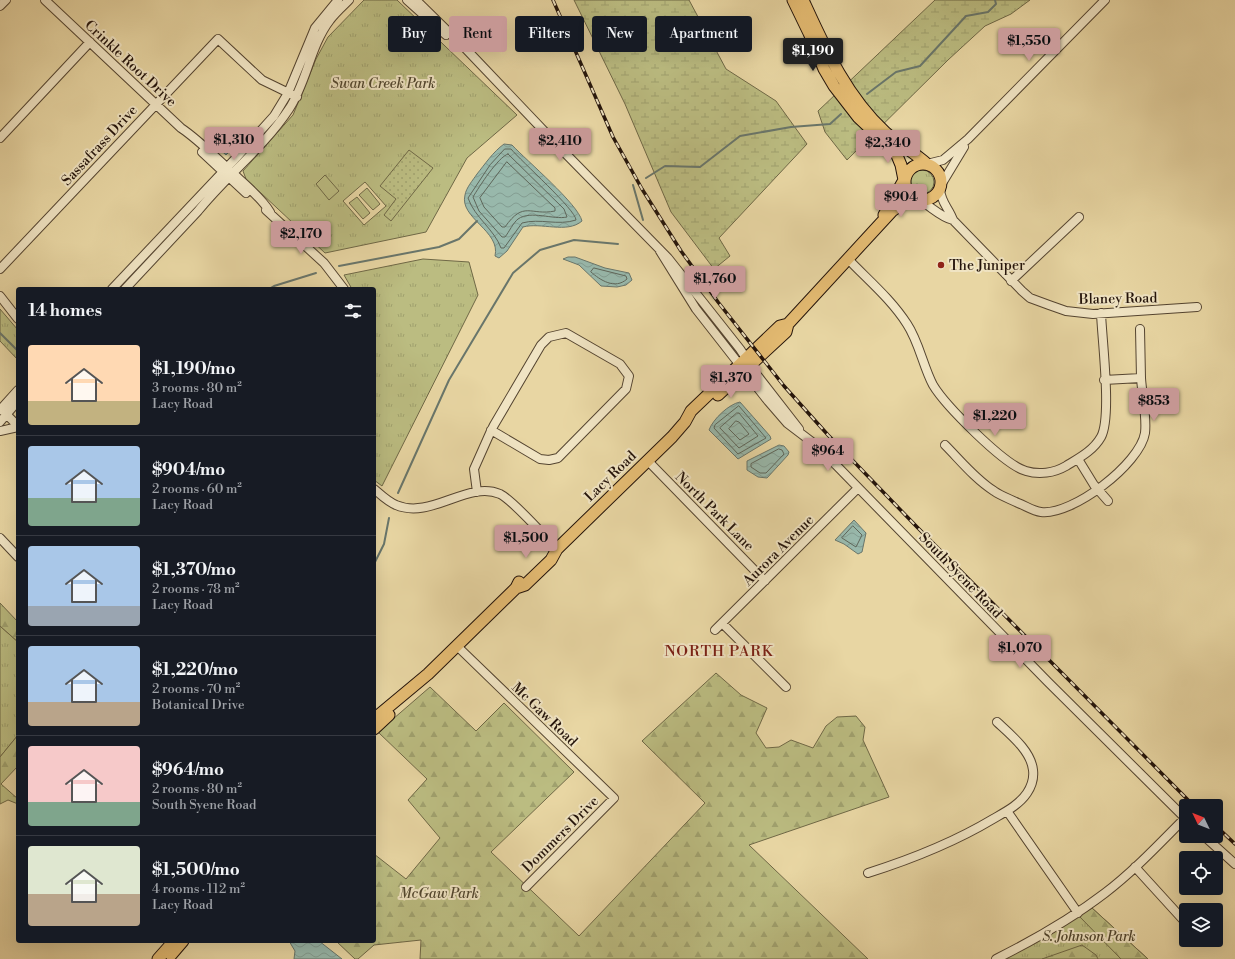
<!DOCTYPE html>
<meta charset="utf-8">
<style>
:root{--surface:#171b24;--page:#242831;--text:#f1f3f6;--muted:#9ea1a6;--line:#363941;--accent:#c59692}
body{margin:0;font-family:"Libre Bodoni",serif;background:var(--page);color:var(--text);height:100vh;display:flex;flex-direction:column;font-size:15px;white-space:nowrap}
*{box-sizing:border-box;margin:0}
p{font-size:13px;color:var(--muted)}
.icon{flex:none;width:22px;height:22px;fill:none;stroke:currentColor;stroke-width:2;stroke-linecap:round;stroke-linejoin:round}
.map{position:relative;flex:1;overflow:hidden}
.side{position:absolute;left:16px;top:287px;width:360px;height:656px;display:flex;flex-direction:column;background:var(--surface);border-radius:4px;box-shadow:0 4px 16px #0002}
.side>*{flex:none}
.guide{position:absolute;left:388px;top:16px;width:380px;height:36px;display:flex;gap:8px}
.needle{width:26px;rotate:313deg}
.tools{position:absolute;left:1179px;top:799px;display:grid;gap:8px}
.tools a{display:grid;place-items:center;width:44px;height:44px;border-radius:4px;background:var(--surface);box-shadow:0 4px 16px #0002;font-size:20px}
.price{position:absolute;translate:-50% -34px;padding:0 9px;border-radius:4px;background:var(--accent);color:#111;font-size:13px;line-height:26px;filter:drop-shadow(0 1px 2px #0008)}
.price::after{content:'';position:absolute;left:50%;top:24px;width:12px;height:9px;margin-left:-6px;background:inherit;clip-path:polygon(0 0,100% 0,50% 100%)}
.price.selected{background:#222;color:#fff}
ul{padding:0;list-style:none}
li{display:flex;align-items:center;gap:12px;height:100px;padding:0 12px}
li+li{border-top:1px solid var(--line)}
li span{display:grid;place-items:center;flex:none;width:112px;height:80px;border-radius:4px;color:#555}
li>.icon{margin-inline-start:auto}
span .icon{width:48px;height:48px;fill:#fffc;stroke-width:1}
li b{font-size:17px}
h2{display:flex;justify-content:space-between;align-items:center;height:48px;padding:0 12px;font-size:17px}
.chip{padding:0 14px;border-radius:4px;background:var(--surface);box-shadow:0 4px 16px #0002;font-size:14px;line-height:36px}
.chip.selected{background:var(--accent);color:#111}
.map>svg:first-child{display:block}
</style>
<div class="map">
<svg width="1235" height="959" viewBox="0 0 1235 959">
<defs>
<pattern id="grass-tufts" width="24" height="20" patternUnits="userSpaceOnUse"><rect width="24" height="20" fill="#bbbc81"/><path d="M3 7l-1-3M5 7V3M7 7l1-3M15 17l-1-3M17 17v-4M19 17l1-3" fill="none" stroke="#a0a16e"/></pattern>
<pattern id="forest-firs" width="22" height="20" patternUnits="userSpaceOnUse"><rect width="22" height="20" fill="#bbbc81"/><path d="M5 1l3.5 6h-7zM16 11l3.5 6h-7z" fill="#a0a16e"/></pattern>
<pattern id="wetland-marsh" width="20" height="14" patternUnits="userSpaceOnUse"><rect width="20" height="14" fill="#bbbc81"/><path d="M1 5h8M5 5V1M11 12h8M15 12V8" fill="none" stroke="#a0a16e"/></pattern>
<pattern id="garden-dots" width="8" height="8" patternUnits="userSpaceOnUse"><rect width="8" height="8" fill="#bbbc81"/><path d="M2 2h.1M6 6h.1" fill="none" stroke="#a0a16e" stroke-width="1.8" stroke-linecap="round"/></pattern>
<pattern id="water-waves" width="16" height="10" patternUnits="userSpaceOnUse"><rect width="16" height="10" fill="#98b8ab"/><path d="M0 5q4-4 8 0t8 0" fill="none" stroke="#839d92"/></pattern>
</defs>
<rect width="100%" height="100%" fill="#e8d6a3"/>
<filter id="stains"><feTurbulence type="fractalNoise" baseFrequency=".005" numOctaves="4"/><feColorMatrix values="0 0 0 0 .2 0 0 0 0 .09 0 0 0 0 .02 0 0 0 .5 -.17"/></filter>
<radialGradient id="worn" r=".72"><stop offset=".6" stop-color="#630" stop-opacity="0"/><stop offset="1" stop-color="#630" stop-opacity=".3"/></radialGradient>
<path fill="url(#grass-tufts)" stroke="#6f6846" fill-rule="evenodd" d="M 364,0 L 397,0 L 517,115 L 467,158 L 426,232 L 325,253 L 246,179 L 243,171 L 293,115 L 316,59 L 328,37 ZM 365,182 L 386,206 L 364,225 L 343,201 Z
M910 182a12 12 0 1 1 24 0a12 12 0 1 1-24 0Z
M 423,259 L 469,262 L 478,295 L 382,486 L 374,480 L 374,289 L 352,289 L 344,275 Z
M 0,309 L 18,330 L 18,360 L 0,341 Z
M 0,626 L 18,642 L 18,735 L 0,757 Z
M 1092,908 L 1148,959 L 1004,959 L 1054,932 Z"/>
<path fill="url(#forest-firs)" stroke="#6f6846" d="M 0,603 L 18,622 L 18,642 L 0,626 Z
M 716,673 L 741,695 L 767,708 L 756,733 L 766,748 L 779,747 L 791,740 L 813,748 L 826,726 L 837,717 L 856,716 L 865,727 L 863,740 L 889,797 L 749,845 L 868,959 L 420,959 L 421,940 L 374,945 L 358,959 L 355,959 L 336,941 L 374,941 L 374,854 L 406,879 L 440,838 L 408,800 L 427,779 L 378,732 L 430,687 L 476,731 L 504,703 L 574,772 L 491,852 L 579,936 L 705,803 L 642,741 Z
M 18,735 L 18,766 L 1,784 L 18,799 L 18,804 L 8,800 L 0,804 L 0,757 Z
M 1092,908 L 1148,959 L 1121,959 L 1079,916 Z
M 1082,945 L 1096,955 L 1098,959 L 1042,959 Z"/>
<path fill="url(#wetland-marsh)" stroke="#6f6846" d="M 574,0 L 689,0 L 726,69 L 776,101 L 807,144 L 719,238 L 730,256 L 714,269 L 671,212 L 625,104 Z
M 935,0 L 1030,0 L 1011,14 L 985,26 L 948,60 L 847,160 L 825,132 L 818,111 Z"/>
<path fill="url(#garden-dots)" stroke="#6f6846" d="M 409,150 L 433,168 L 391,221 L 384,215 L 396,199 L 380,186 Z"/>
<path fill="#bbbc81" stroke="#6f6846" d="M 325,175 L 339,191 L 329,200 L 316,184 Z
M 367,188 L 380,204 L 373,210 L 359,195 Z
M 357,197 L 370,213 L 363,219 L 349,203 Z"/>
<path fill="url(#water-waves)" stroke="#69766b" d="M 218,139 L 232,145 L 232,149 L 226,155 L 214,144 Z
M 504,144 L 512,145 C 527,161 578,204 582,221 C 567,234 541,222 523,227 L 507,251 L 499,258 L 495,256 C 501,231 459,218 465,195 C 466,188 473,180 477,174 C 485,164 493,152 504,144 Z
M 568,257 L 575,257 L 605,268 L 629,273 L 632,280 L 626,285 L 617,287 L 601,286 L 579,265 L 563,259 Z
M 740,402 L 770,436 L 771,439 L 738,459 L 709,430 C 713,419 729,404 740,402 Z
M 779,445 L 784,446 L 789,452 L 788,455 L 767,478 L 758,477 L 747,470 L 747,461 Z
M 854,520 L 866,533 L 862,552 L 858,554 L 844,544 L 835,540 Z
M 289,941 L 319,941 L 342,959 L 294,959 L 295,951 Z"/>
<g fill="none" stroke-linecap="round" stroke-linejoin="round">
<path stroke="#5e665a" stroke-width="1" d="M 505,149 L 511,149 C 521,161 576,210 576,220 C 558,226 540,218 522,223 L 504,248 L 501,248 C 494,229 475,218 468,198 L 490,165 Z
M 508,154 L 564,209 L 567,217 C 553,220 531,210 518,219 C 513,223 509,232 505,237 L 502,237 L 479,211 L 473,197 C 479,187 498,157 508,154 Z
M 507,162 L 555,208 L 555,211 C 530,216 524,200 505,227 L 502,227 L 484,207 L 480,198 Z
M 594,268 L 626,276 L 627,279 C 615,290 600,280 591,272 Z
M 739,406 L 766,438 L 738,454 L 714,428 L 715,425 Z
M 737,413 L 739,413 L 758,436 L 739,448 L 720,428 Z
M 736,421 L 739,422 L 749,434 L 740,440 L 729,429 Z
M 779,449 L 782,450 L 784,454 L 766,473 L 760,473 L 751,467 L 751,464 Z
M 853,526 L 862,535 L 856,547 L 842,538 Z"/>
<path stroke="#69766b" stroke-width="2" d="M 867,94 L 896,72 L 920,66 L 966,16 L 988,12 L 996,4 L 995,0
M 646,178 L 665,166 L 700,167 L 740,136 L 791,127 L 830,124 L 841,114
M 633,185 L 643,220
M 339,266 L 439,247 L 459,239 L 477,221
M 269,289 L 274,286 L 316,273
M 0,333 L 18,351
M 398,493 L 449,380 L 513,273 L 540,250 L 574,240 L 618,244
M 374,564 L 384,544 L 389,518"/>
<defs>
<path id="minor" d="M 45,0 L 181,128 C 199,140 215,157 232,172 C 245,185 261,197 270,212
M 407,0 L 446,35
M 416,0 L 465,48 L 564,152 L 668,258 L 740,349 L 757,375 L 799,429
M 0,6 L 6,0
M 0,138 L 90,42
M 202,152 L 246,193
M 927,164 L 943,160 L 968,139 L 1105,0
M 941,185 L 964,147
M 940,189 C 941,203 949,208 953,220 L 1022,291 L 1030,298 L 1049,305 L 1066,311 L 1093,314 L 1197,307
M 919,200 C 931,206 940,217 953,220
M 266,210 L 324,263 L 344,289
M 660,251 L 696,309 L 768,401 L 787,423 L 812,442 L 836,465 L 1048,682 L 1186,819
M 848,259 C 868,280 891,299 907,324 C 919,342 923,366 933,385 C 945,405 1004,465 1026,471 C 1039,475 1054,473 1066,466 C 1079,458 1093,451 1101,437 C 1112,417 1102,340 1101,313
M 0,269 L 218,39 L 262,80 L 297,97
M 1011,281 L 1079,217
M 112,289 L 236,158 L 274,116 L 288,93 L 315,28 L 338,0
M 125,289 L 198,211 C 226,176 264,147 289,109 C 307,82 310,46 330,20 C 335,13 343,6 349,0
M 0,296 L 18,319
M 1140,329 L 1141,378
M 0,410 L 18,390
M 3,411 L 18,426
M 0,422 L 18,401
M 0,431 L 18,427
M 945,445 C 960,460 975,479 994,491 C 1001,496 1010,499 1018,503 C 1026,506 1033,511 1041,512 C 1072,516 1140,464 1145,433 C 1147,417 1142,394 1141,378 L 1104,380
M 1078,459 L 1094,485 L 1108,501
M 647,460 L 765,581
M 374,489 C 381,495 388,502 396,505 C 431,520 468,480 500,494 C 514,501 545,537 557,549
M 477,492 L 474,469 L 490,433 L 494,425 L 541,345 L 549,337 L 566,333 L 620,364 L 629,376 L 626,389 L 558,458 L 549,460 L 540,459 L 491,430
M 0,538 L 18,557
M 722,623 L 786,687
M 715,630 L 858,488
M 458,647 L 614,798 L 526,887
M 1007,811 L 1078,913
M 1204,836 L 1235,864
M 1135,867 L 1186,923
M 868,873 C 912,859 953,843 993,819 C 1005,812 1019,805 1027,793 C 1031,787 1034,778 1033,770 C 1031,751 1011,735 997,722
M 996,959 C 1034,940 1071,919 1105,893 C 1134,871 1159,844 1185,818"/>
<path id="major" d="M 793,0 L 809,33 L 824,69 L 834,86 L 858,117 L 896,153 L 901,165 L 904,180 L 884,215
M 803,0 C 825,48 846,96 885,132 C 898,144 914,152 927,164
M905 182a18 18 0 1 1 36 0a18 18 0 1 1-36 0Z
M 718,395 L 786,332 L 788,324 L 892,211 L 902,204 L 919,200
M 516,588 L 525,585 L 551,560 L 557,549 L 672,437 L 685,422 L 691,411 L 780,326 L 788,324
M 374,719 L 428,674 L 516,588 L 519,582
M 374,729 L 389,715
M 171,955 L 183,941
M 158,959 L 174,941"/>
</defs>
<use href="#minor" stroke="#544430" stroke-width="10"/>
<use href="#major" stroke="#23130a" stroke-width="13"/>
<use href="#minor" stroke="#f0e4c3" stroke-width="8"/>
<use href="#major" stroke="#e4bb72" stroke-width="11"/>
<defs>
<path id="rail" d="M 553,0 L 613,137 L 642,189 L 681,251 L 718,302 L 784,386 L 828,435 L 917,527 L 1194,806
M 1216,826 L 1235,844"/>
</defs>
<use href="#rail" stroke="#23130a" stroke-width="3.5"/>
<use href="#rail" stroke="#f0e4c3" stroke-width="2" stroke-dasharray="6" stroke-linecap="butt"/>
</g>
<circle fill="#8f2418" stroke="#f0e4c3" stroke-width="1.5" cx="941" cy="265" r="4"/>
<g text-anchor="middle" stroke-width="4" stroke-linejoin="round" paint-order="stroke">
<g font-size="14" fill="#23130a" stroke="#f0e4c3">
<text transform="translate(131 63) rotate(43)" y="5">Crinkle Root Drive</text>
<text transform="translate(99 145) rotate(-47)" y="5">Sassafrass Drive</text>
<text transform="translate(1118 298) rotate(-1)" y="5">Blaney Road</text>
<text transform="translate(610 476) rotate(-44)" y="5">Lacy Road</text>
<text transform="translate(715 511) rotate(45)" y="5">North Park Lane</text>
<text transform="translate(778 550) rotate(-45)" y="5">Aurora Avenue</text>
<text transform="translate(961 575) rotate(46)" y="5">South Syene Road</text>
<text transform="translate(545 714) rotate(44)" y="5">Mc Gaw Road</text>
<text transform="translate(560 834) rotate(-45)" y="5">Dommers Drive</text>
</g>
<g font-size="14" font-style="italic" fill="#51462e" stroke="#f0e4c3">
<text x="383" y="88">Swan Creek Park</text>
<text x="439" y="898">McGaw Park</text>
<text x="1089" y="941">S. Johnson Park</text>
</g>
<g font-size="14" fill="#23130a" stroke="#f0e4c3" text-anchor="start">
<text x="949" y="270">The Juniper</text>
</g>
<g font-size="15" letter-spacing="1" fill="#7a1f14" stroke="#f0e4c3">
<text x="719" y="656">NORTH PARK</text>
</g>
</g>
<rect width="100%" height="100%" filter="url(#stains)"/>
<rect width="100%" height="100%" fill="url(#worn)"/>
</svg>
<div class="tools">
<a><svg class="needle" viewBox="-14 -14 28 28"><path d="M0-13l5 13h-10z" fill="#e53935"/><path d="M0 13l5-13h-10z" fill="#9ea1a6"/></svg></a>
<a><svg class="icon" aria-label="locate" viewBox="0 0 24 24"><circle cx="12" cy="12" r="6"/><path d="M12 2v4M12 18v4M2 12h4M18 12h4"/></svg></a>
<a><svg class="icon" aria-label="layers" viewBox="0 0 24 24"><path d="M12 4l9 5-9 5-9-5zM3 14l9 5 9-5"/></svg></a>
</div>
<b class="price" style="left:1029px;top:62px">$1,550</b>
<b class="price selected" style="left:813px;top:72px">$1,190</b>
<b class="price" style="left:234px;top:161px">$1,310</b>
<b class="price" style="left:560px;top:162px">$2,410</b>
<b class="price" style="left:888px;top:164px">$2,340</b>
<b class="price" style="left:901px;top:218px">$904</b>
<b class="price" style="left:301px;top:255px">$2,170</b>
<b class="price" style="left:715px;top:300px">$1,760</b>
<b class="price" style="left:731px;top:399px">$1,370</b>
<b class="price" style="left:1154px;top:422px">$853</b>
<b class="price" style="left:995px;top:437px">$1,220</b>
<b class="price" style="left:828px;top:472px">$964</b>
<b class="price" style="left:526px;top:559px">$1,500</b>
<b class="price" style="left:1020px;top:669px">$1,070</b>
<div class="guide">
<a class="chip">Buy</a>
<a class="chip selected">Rent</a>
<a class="chip">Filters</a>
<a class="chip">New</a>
<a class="chip">Apartment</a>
</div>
<section class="side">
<h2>14 homes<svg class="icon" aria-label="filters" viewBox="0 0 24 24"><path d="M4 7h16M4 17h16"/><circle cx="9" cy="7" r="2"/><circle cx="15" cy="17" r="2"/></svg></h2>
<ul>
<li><span style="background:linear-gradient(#ffd9b3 70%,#c2b280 0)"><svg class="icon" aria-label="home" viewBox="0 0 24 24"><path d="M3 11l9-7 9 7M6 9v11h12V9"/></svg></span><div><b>$1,190/mo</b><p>3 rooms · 80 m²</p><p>Lacy Road</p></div></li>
<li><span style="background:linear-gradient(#a9c7e8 65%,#7fa58c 0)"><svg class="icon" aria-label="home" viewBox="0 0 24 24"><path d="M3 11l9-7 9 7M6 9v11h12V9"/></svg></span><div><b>$904/mo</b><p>2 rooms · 60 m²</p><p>Lacy Road</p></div></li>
<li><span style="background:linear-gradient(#a9c7e8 75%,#9aa5b1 0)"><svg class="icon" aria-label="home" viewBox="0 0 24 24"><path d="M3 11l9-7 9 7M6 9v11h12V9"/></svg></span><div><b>$1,370/mo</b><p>2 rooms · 78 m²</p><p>Lacy Road</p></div></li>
<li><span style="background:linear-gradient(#a9c7e8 70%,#b9a48a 0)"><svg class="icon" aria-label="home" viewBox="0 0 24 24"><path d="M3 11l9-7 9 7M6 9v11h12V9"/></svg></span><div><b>$1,220/mo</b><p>2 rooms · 70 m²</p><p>Botanical Drive</p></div></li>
<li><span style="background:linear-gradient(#f6c9c9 70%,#7fa58c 0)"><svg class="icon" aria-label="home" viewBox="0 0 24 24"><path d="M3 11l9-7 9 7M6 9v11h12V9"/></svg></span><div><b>$964/mo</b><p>2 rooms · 80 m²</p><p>South Syene Road</p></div></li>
<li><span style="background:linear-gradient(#dfe7d0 60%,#b9a48a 0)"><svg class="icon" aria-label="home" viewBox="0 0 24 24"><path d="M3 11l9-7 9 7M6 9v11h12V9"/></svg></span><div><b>$1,500/mo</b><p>4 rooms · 112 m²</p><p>Lacy Road</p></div></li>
</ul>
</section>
</div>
